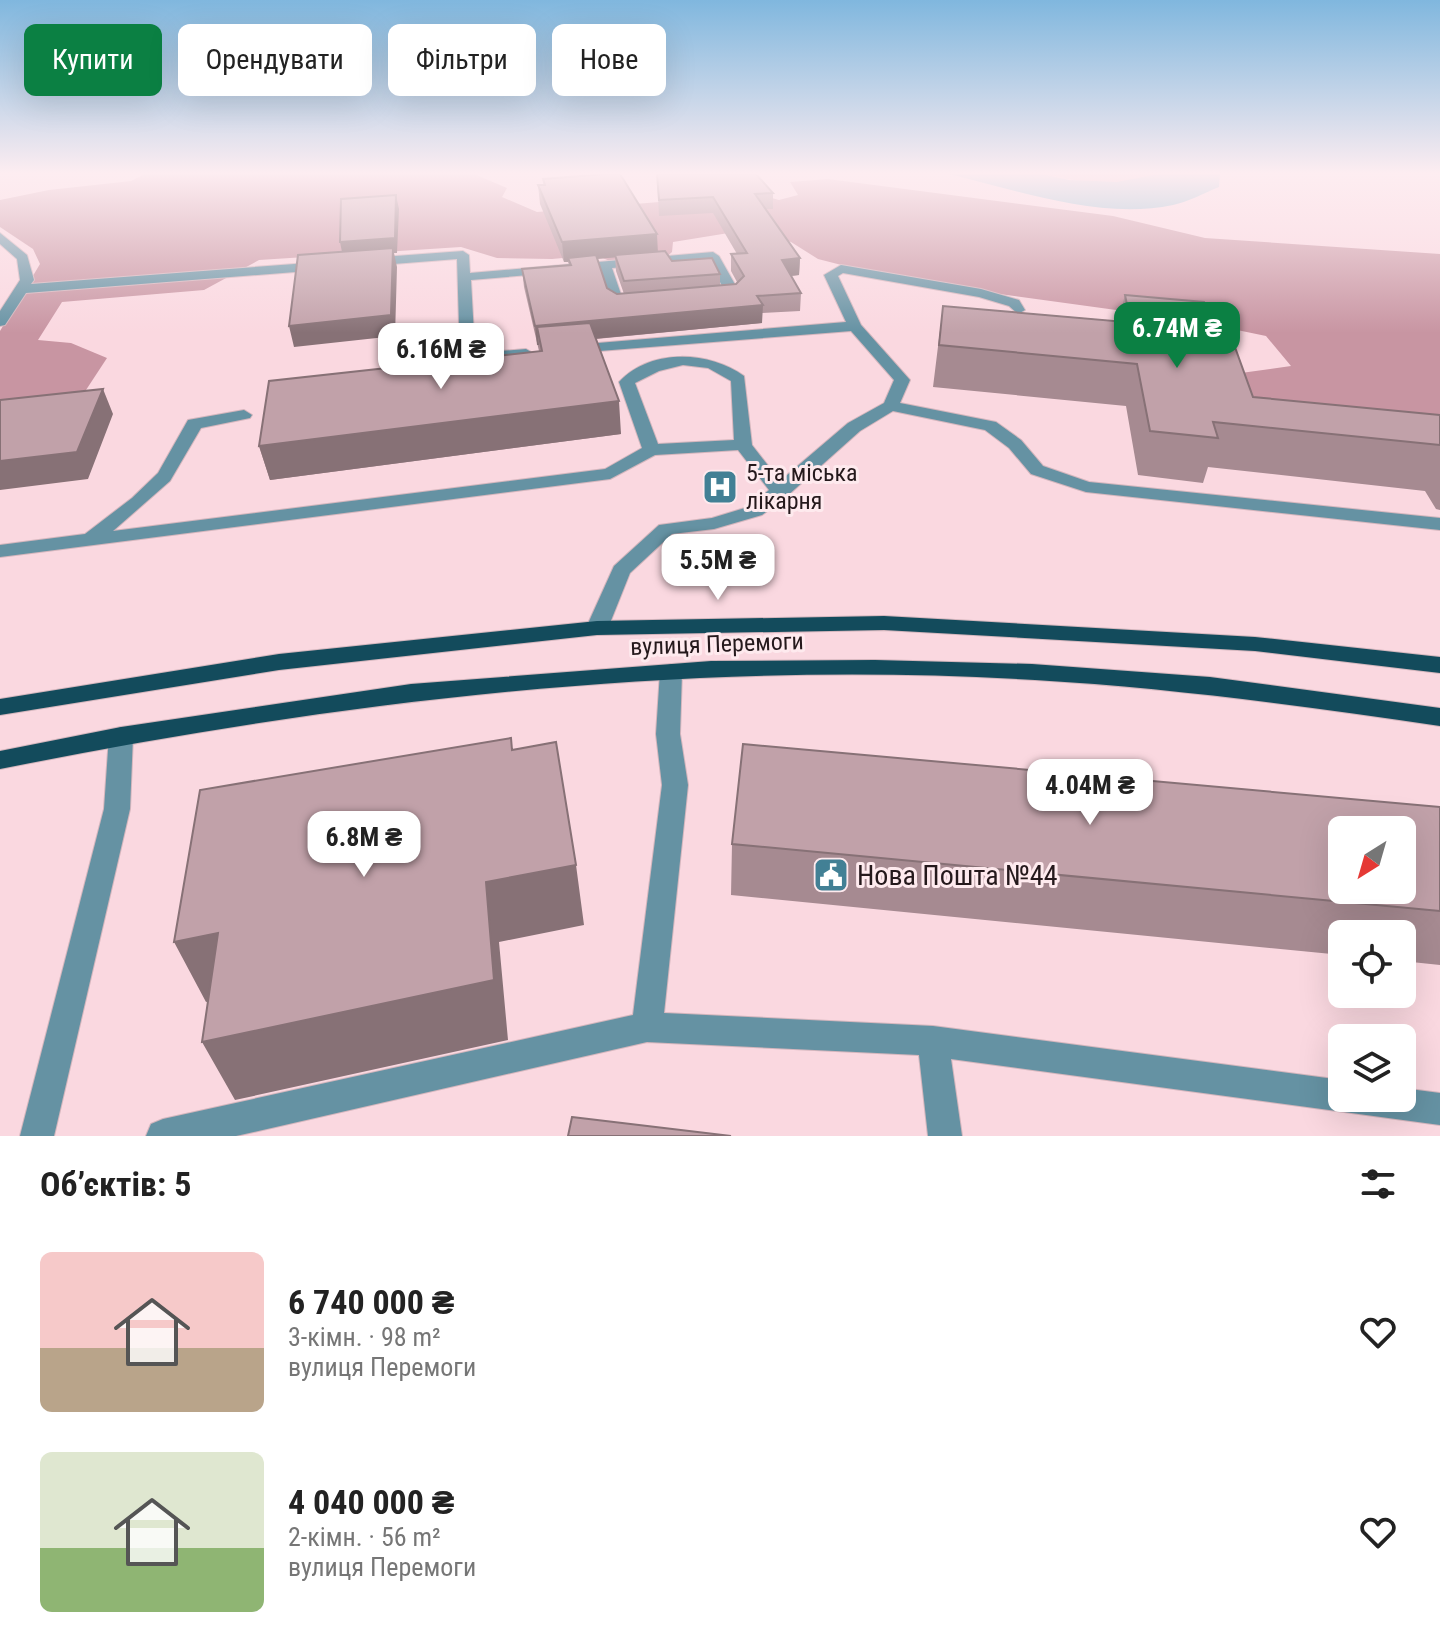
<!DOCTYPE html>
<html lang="uk">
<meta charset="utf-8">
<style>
:root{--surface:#fff;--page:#f6f6f6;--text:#222;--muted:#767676;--accent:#0b8043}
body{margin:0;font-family:"Roboto Condensed",sans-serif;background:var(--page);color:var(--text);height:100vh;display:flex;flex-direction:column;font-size:30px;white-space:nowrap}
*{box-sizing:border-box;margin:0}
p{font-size:26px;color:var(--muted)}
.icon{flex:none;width:44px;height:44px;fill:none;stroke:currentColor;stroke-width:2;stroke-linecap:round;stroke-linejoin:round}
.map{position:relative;height:1136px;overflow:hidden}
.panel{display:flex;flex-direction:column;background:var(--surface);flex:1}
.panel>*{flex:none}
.top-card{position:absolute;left:24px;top:24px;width:800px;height:72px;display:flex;gap:16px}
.needle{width:52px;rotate:217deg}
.buttons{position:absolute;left:1328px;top:816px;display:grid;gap:16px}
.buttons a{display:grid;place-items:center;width:88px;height:88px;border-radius:12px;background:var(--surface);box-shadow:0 8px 32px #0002;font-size:40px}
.price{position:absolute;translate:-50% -68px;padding:0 18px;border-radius:16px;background:#fff;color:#222;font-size:26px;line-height:52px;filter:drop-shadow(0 2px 4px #0008)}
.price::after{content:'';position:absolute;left:50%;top:48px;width:24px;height:18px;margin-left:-12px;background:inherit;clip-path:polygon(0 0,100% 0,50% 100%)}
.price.on{background:var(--accent);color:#fff}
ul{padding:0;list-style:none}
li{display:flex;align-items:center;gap:24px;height:200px;padding:0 40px}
li span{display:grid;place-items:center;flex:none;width:224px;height:160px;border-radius:12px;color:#555}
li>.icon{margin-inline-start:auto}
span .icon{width:96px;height:96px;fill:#fffc;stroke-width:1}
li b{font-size:34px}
h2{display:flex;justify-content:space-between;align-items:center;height:96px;padding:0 40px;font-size:34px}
.pill{padding:0 28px;border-radius:12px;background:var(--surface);box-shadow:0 8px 32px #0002;font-size:28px;line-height:72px}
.pill.on{background:var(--accent);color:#fff}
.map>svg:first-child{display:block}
</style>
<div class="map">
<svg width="1440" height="1136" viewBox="0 0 1440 1136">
<rect width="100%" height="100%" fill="#fad8e0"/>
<path fill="#e2bac3" d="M 1042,174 L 1159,174 C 1124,189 1078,182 1042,174 Z"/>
<path fill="#c895a2" d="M 145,174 L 474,174 L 507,188 L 502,197 L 537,212 L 757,194 L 779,200 L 798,195 L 790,182 L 828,179 L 1113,216 L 1205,238 L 1440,254 L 1440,438 L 1227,411 L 1241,373 L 1291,366 L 1266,336 L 1189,320 L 992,293 L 865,271 L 818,259 L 791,242 L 766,234 L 741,231 L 673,242 L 672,252 L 658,265 L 620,265 L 595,255 L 552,259 L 497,258 L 461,247 L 259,260 L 204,290 L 62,302 L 38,340 L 71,343 L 107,358 L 86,390 L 39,406 L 0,412 L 0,331 L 40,264 L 33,249 L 0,227 L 0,200 L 49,190 L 131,181 Z"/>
<path fill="#85bbcf" d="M 949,174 L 1042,174 L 1069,180 L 1117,182 L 1159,174 L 1220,174 L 1219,187 C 1204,193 1188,202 1173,205 C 1100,220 1020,191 949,174 Z"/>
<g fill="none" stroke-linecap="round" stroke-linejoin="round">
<defs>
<path id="minor" d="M 0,233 L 27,255 L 34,280 L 31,284 L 321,262 L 327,266 L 321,270 L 26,293 L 5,325 L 0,326 L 0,311 L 20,280 L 17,259 L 0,244 Z
M 463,251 L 469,255 L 470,273 L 713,252 L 719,256 L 741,295 L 734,299 L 715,299 L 715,293 L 725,292 L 709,260 L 612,268 L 623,300 L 635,304 L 618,309 L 611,305 L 599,269 L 471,280 L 475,353 L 526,349 L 533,353 L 526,357 L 468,363 L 460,358 L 457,259 L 368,266 L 362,262 L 368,258 Z
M 841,265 L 981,289 L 1019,300 L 1025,310 L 1018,314 L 1009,306 L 979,297 L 843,273 L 838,276 L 861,325 L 910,380 L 900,403 L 996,422 L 1021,440 L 1043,466 L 1089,482 L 1440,518 L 1440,530 L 1086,492 L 1031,474 L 1009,448 L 985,430 L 893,411 L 860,431 L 786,497 L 762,515 L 714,529 L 672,534 L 630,573 L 608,628 L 605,633 L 589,633 L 586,628 L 614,566 L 659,525 L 712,518 L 748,507 L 769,490 L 738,450 L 655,455 L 610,479 L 0,557 L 0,545 L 85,534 L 132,498 L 158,473 L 188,420 L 244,410 L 252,415 L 250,418 L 201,428 L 170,481 L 113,531 L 605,469 L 642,448 L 619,382 C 651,348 709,351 744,376 L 752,445 L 780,481 L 848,423 L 884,403 L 894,380 L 851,331 L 574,353 L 567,349 L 574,345 L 846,322 L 824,275 ZM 683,365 L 708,368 L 731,381 L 734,440 L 658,444 L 635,383 L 659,371 Z
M 671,664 L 679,667 L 682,672 L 680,734 L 688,785 L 664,1013 L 933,1026 L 1342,1080 L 1342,1098 L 1402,1098 L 1402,1088 L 1440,1093 L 1440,1125 L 951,1059 L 962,1136 L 928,1136 L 919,1055 L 647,1042 L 236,1136 L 146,1136 L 151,1124 L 163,1119 L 633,1015 L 662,785 L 656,734 L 660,672 L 663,667 Z
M 121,727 L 129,730 L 133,736 L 130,809 L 54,1136 L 20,1136 L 104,809 L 109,736 L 113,730 Z"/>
<path id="major" d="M 884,616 L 1255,637 L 1440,657 L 1440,673 L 1255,651 L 884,630 L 597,635 L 279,670 L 0,715 L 0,699 L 279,654 L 597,621 Z
M 875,660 L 1032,664 L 1210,677 L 1440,708 L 1440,726 C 1305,706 1171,688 1035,680 C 688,659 340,701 0,769 L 0,751 L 121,727 L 411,684 L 711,661 Z"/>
</defs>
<use href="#minor" stroke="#d4b6bd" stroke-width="2"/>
<use href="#major" stroke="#d4b6bd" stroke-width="2"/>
<use href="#minor" fill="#6592a3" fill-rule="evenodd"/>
<use href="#major" fill="#134b5c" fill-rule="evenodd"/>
</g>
<path fill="#a68a91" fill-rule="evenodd" d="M 657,174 L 773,193 L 773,209 L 766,209 L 800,258 L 799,275 L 791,276 L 801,293 L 800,311 L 762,313 L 762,323 L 596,339 L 621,434 L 270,480 L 259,446 L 539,351 L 524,287 L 522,269 L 569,265 L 568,262 L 564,262 L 540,204 L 538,185 L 544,185 L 543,179 L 672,261 L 720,274 L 720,285 L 736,284 L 737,282 L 731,271 L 731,254 L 737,254 L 713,213 L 659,216 ZM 615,257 L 616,271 L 624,294 L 617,294 L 607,288 L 597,259 Z
M 1125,295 L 1217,338 L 1253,397 L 1440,415 L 1440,510 L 1436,509 L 1425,491 L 1208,467 L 1203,483 L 1138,475 L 1126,406 L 933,387 L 943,306 L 1118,321 Z
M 1440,807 L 1440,965 L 1402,961 L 1402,934 L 1342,934 L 1342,955 L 731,895 L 732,844 Z"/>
<path fill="#877176" d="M 396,195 L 399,209 L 397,253 L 394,253 L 397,267 L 395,336 L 294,347 L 289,326 L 343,257 L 340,242 Z
M 657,234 L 658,254 L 570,261 L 568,258 L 568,262 L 564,262 L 562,242 Z
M 800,258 L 799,275 L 781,277 L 782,260 Z
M 763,305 L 762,323 L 540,344 L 537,327 L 539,345 L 537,345 L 535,326 Z
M 103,389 L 113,414 L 88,479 L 0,490 L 0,461 Z
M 619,401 L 621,434 L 270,480 L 259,446 Z
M 576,865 L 584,925 L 499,942 L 508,1040 L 235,1100 L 202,1042 L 486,882 Z
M 218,933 L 248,993 L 206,1002 L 174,942 Z"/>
<path fill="#c1a1a9" stroke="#877176" stroke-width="2" fill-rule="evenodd" d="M 607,174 L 620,174 L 657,234 L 562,242 L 538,185 L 545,185 L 543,179 Z
M 657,174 L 756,174 L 773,193 L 755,194 L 800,258 L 782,260 L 801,293 L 757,296 L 763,305 L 535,326 L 522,269 L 571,265 L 568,258 L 596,255 L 607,288 L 617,294 L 736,284 L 744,276 L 731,254 L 747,253 L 713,197 L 659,200 Z
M 396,195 L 395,238 L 340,242 L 341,199 Z
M 393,248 L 391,315 L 289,326 L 298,255 Z
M 665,251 L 672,261 L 712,258 L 720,274 L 624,281 L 615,255 Z
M 1125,295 L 1204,302 L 1217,338 L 1232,339 L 1253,397 L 1440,415 L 1440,445 L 1213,422 L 1218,438 L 1150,431 L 1137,364 L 939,345 L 943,306 L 1125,322 L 1124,318 L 1130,319 Z
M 590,323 L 619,401 L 259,446 L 269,381 L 542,351 L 537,327 Z
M 103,389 L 77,452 L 0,461 L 0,400 Z
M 511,738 L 512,750 L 556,742 L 576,865 L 486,882 L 494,980 L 202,1042 L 218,933 L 174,942 L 200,790 Z
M 743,744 L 1440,807 L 1440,911 L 732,844 ZM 1342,830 L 1402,830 L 1402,890 L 1342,890 Z
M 572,1117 L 731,1136 L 568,1136 Z"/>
<linearGradient id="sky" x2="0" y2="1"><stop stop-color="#80b7de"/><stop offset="0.52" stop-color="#fdedf1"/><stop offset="1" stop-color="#fdedf1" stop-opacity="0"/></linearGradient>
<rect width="1440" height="333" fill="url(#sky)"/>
<defs>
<symbol id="hospital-square" viewBox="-11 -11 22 22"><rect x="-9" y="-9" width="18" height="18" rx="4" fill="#428095" stroke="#feeaee"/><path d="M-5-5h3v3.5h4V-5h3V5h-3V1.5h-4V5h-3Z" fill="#fff"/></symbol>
<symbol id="civic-square" viewBox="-11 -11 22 22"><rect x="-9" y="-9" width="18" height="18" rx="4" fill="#428095" stroke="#feeaee"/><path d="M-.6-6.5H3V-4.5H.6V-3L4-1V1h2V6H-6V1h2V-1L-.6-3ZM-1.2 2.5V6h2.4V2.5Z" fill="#fff"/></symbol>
</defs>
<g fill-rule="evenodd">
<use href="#hospital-square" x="700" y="467" width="40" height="40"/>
<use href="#civic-square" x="811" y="855" width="40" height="40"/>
</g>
<g text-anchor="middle" stroke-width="6" stroke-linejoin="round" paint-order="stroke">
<g font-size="24" fill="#25191c" stroke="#feeaee" text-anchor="start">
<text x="746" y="481">5-та міська<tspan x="746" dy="28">лікарня</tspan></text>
</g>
<g font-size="24" fill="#25191c" stroke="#feeaee">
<text transform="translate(717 644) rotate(-2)" y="8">вулиця Перемоги</text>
</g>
<g font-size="28" fill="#25191c" stroke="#feeaee" text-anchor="start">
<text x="857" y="885">Нова Пошта №44</text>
</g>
</g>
</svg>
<div class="buttons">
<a><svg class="needle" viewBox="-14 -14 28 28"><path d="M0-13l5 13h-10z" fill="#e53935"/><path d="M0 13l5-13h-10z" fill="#767676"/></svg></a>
<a><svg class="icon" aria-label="locate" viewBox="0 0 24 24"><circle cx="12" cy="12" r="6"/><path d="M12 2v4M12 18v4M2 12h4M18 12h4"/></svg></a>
<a><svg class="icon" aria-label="layers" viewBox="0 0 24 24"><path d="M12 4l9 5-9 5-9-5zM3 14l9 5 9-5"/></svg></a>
</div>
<b class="price on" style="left:1177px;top:370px">6.74M ₴</b>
<b class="price" style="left:441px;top:391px">6.16M ₴</b>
<b class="price" style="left:718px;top:602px">5.5M ₴</b>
<b class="price" style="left:1090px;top:827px">4.04M ₴</b>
<b class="price" style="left:364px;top:879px">6.8M ₴</b>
<div class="top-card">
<a class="pill on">Купити</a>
<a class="pill">Орендувати</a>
<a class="pill">Фільтри</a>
<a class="pill">Нове</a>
</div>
</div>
<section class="panel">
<h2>Об’єктів: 5<svg class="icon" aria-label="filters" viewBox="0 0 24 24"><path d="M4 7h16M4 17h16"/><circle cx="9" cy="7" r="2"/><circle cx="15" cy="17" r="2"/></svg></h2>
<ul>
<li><span style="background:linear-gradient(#f6c9c9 60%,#b9a48a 0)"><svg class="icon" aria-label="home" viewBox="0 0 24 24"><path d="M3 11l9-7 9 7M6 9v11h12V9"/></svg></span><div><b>6 740 000 ₴</b><p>3-кімн. · 98 m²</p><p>вулиця Перемоги</p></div><svg class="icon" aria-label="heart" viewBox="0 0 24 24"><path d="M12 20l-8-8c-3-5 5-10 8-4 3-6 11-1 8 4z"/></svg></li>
<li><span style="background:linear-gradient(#dfe7d0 60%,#8fb573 0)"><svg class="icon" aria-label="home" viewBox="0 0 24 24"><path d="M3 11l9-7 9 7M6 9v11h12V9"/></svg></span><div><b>4 040 000 ₴</b><p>2-кімн. · 56 m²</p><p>вулиця Перемоги</p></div><svg class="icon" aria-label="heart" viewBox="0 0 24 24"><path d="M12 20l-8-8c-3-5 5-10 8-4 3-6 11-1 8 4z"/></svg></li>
</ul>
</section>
